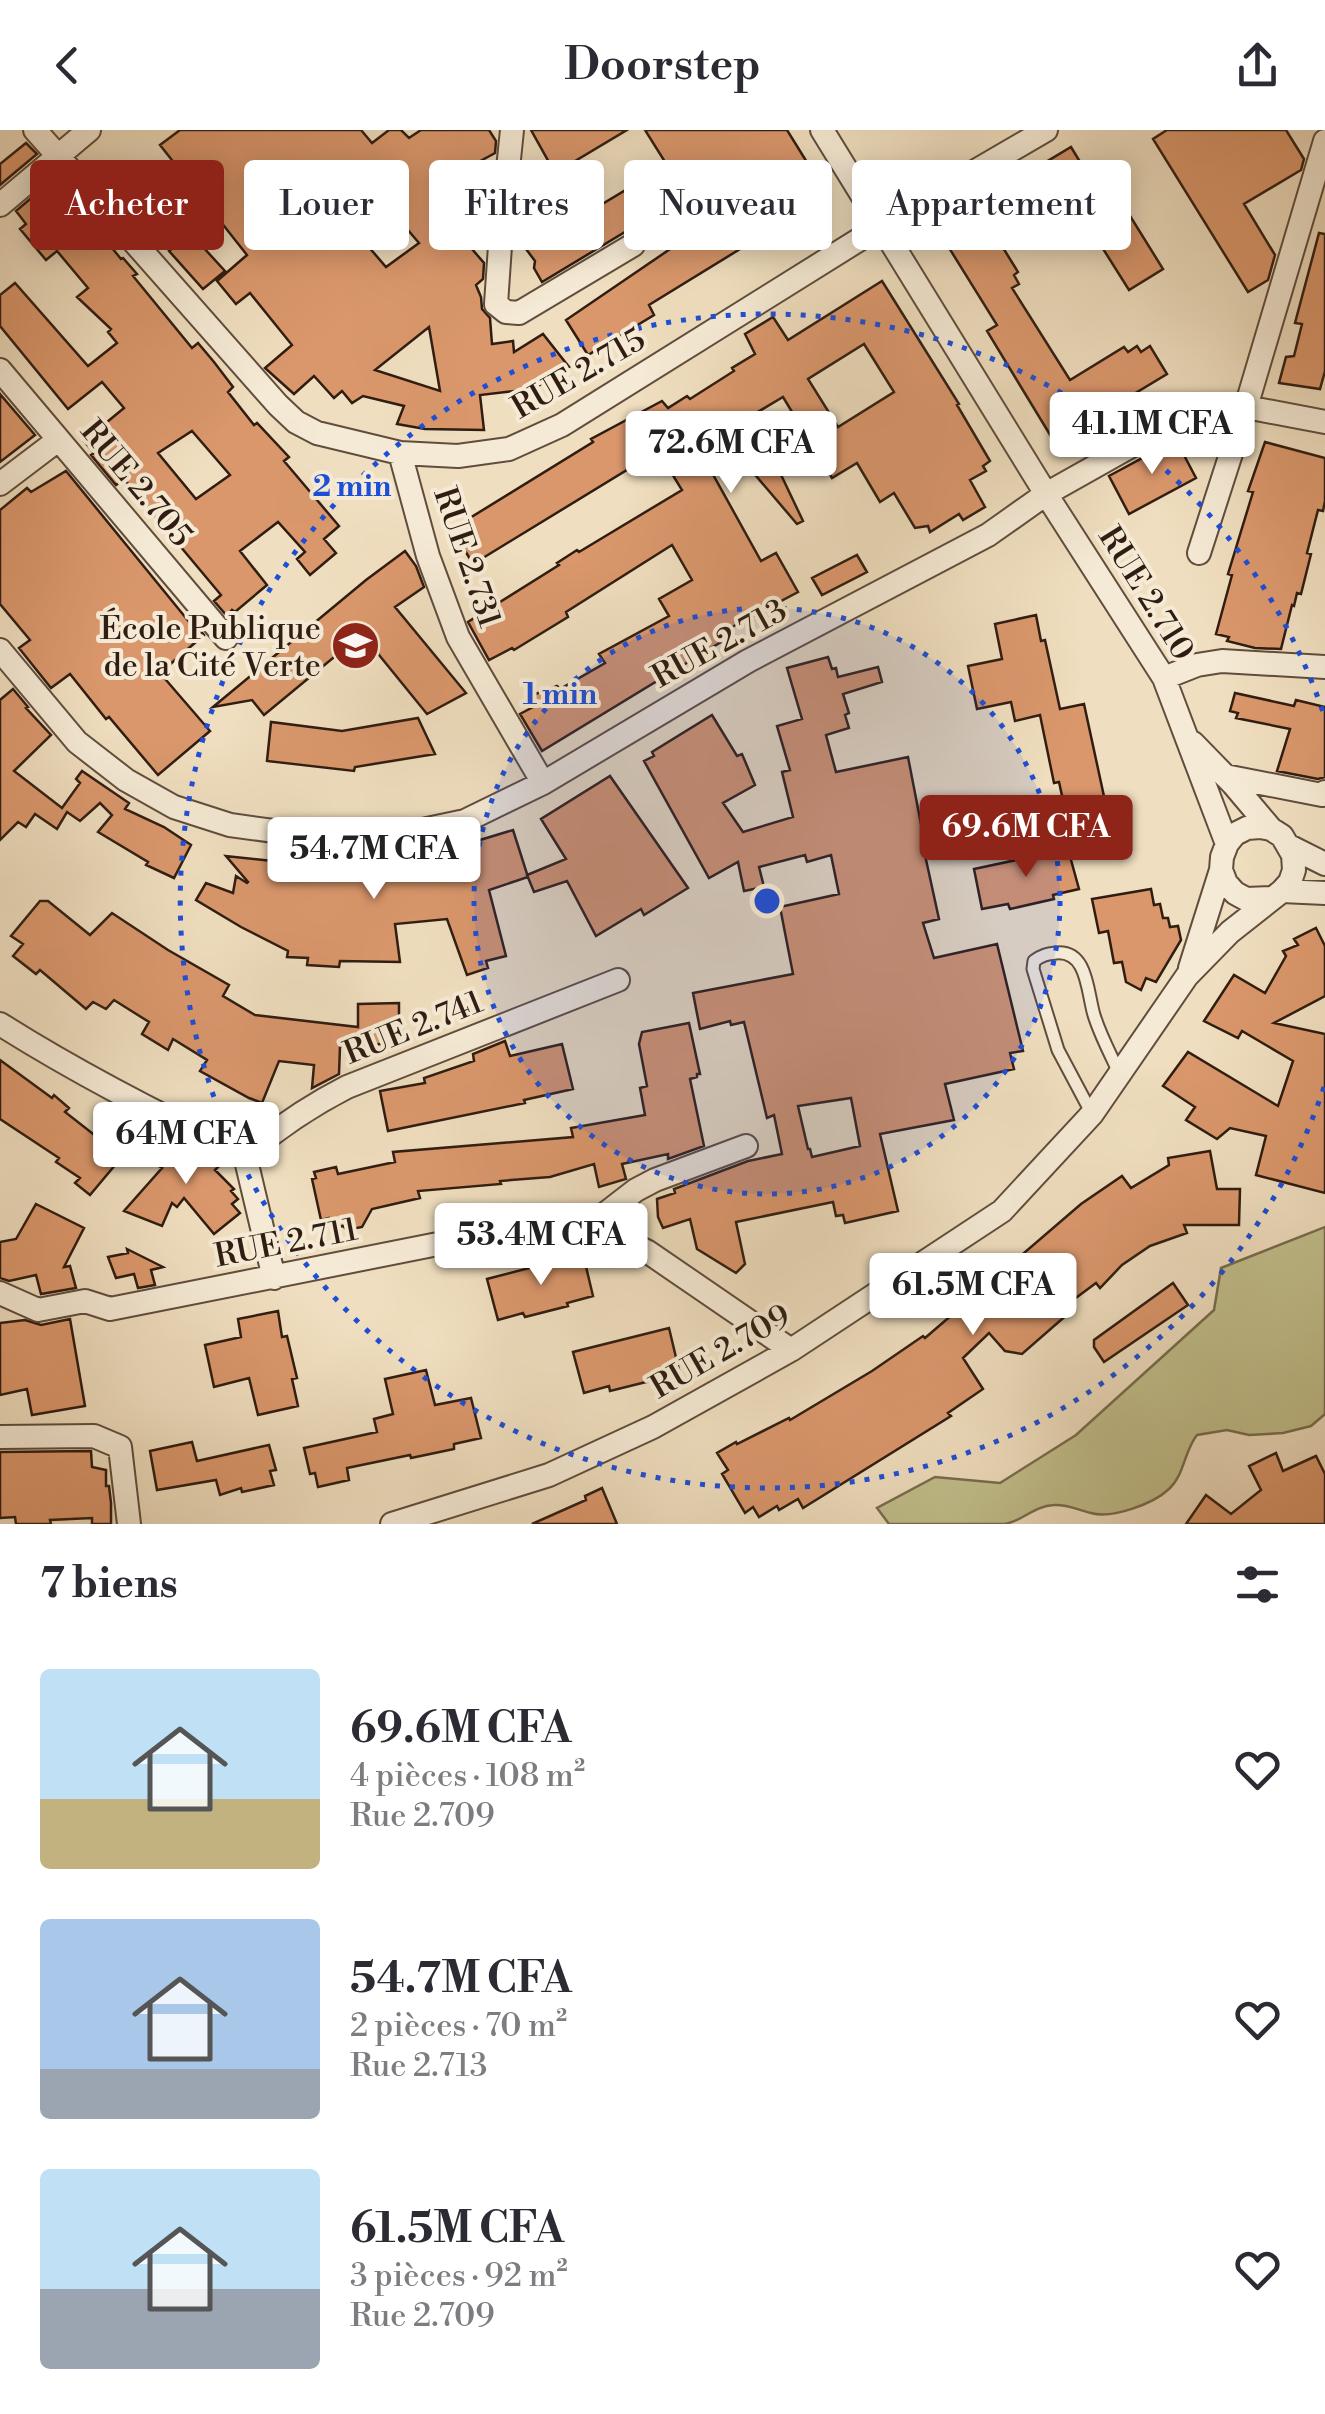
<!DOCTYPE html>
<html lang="fr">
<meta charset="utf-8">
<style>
:root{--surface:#fff;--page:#f7f7f7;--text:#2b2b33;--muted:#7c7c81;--accent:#8f2418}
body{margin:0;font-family:"Libre Bodoni",serif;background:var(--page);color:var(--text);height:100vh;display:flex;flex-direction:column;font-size:38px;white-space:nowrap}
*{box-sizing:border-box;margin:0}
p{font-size:32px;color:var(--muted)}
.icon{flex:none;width:55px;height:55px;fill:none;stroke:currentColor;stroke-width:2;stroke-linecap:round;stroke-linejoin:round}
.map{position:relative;height:1394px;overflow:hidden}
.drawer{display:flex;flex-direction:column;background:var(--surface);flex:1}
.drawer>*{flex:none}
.banner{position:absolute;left:30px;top:30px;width:1265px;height:90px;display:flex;gap:20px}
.price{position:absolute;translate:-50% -85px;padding:0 22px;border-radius:10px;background:#fff;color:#222;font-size:32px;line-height:65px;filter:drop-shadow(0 2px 5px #0008)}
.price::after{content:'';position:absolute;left:50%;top:60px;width:30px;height:22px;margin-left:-15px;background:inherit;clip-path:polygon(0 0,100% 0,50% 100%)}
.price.on{background:var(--accent);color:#fff}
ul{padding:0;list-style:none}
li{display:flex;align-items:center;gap:30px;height:250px;padding:0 40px}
li span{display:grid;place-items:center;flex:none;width:280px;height:200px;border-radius:10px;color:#555}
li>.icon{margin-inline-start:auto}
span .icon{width:120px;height:120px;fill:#fffc;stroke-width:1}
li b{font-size:42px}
h2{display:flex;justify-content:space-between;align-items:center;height:120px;padding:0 40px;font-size:42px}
.tag{padding:0 35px;border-radius:10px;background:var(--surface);box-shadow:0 5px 25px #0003;font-size:35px;line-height:90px}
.tag.on{background:var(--accent);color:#fff}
header{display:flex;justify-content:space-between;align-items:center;height:130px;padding:0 40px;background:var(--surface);font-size:45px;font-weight:600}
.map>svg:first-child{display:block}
</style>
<header><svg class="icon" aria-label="back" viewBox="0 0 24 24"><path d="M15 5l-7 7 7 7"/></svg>Doorstep<svg class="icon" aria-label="share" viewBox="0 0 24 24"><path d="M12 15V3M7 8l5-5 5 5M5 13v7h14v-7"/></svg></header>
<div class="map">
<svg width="1325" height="1394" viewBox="0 0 1325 1394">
<rect width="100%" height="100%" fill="#efdebf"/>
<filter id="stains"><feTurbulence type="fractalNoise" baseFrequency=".002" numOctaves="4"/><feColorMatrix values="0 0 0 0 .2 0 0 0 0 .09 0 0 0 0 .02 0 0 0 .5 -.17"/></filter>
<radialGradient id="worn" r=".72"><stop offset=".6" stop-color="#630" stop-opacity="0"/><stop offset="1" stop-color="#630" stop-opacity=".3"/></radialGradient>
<path fill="#c1bf8c" stroke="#786e4f" stroke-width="2.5" d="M 1325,1097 L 1325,1284 L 1311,1296 L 1283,1303 L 1249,1305 L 1227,1300 L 1197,1305 C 1184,1321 1185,1344 1169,1359 C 1153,1374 1112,1389 1091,1383 C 1077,1380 1068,1374 1054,1375 C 1033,1376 1020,1393 1004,1394 C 966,1394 927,1394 889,1394 L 877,1378 L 935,1347 L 1000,1353 L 1076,1305 L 1214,1180 L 1221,1138 Z"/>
<path fill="#da976c" stroke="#301d12" stroke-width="2.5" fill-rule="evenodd" d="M 180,0 L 361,0 L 372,13 L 389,0 L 401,0 L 409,8 L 421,0 L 489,0 L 496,11 L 495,23 L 444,51 L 469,85 L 458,94 L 469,109 L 466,112 L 484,133 L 483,149 L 476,155 L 481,167 L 482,179 L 490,188 L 492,214 L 513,211 L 514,222 L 543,204 L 569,237 L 533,259 L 480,265 L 484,300 L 425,299 L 397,294 L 404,276 L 363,266 L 352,273 L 342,261 L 334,268 L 314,246 L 294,264 L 265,238 L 292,215 L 250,163 L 236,174 L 217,151 L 247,125 L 160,15 ZM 389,78 L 419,113 L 386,137 L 361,108 ZM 429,197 L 440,261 L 375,240 Z
M 531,0 L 627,0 L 555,43 Z
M 645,0 L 787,0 L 828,66 L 791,88 L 793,91 L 773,103 L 771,100 L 649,175 L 654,185 L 588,225 L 566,190 L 720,85 L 704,59 L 637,101 L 625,102 L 542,152 L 534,138 L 535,131 L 526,119 L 545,108 L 539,101 L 559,89 L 564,97 L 667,35 Z
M 1167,0 L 1286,0 L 1304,29 L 1301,40 L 1244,74 L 1275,125 L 1268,150 L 1248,162 L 1153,9 Z
M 26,13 L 37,24 L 0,55 L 0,34 Z
M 1071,17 L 1097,60 L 1109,52 L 1163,139 L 1129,160 L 1066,60 L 1054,67 L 1036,38 Z
M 56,47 L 94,90 L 91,92 L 121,129 L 123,128 L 137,144 L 133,146 L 192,218 L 198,213 L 214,232 L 233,257 L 228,262 L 254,295 L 257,293 L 289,327 L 284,331 L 339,396 L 324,409 L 336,423 L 310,445 L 297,429 L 305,422 L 278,392 L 240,421 L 267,455 L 235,482 L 232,480 L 227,486 L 214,471 L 221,465 L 124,349 L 116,355 L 91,325 L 94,323 L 84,311 L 124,278 L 102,252 L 68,279 L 0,196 L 0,165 L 15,153 L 88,236 L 117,213 L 108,202 L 111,199 L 77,167 L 88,158 L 57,121 L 46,130 L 20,99 L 26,94 L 16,81 ZM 192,301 L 230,345 L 196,369 L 158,323 Z
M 973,96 L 978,104 L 984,101 L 991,112 L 997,108 L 1018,142 L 1014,145 L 1019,154 L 1012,158 L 1070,250 L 1124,217 L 1128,222 L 1137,216 L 1141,222 L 1150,216 L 1167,244 L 1094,288 L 1092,285 L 1052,308 L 987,201 L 997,195 L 946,113 Z
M 1319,103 L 1325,104 L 1325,241 L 1320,259 L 1279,253 L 1286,227 L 1294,226 L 1302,194 L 1295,193 Z
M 191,104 L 225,141 L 203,159 L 169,121 Z
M 882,151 L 959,274 L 957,275 L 990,331 L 983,336 L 986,341 L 970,350 L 985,377 L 963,390 L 959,384 L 930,402 L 928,396 L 915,398 L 894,363 L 880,372 L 857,333 L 832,348 L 783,267 L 724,302 L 715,288 L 690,303 L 761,431 L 776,423 L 798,462 L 717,505 L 721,512 L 542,621 L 520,584 L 535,576 L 530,566 L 557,556 L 560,559 L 605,533 L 599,524 L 669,486 L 659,469 L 692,450 L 672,415 L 566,482 L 568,487 L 514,520 L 512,518 L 489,530 L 468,492 L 559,435 L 557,433 L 577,420 L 579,422 L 682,360 L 658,321 L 473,434 L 452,399 L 593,312 L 591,309 L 662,271 L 668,278 L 687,266 L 690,269 L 734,241 L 732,238 L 755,224 L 745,204 L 773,187 L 788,210 ZM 864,214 L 894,262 L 838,297 L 808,249 Z
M 0,264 L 35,305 L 0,332 Z
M 1176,310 L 1196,348 L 1129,384 L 1109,346 Z
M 1265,312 L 1325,328 L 1325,371 L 1323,381 L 1318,380 L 1307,423 L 1311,424 L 1301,464 L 1297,463 L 1294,476 L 1292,475 L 1281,519 L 1255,518 L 1227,511 L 1229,507 L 1216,504 L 1232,445 L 1228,444 L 1253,362 L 1248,361 Z
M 774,330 L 803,391 L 797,394 L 751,340 Z
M 66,341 L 190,493 L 192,491 L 204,505 L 160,543 L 210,601 L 158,645 L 109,587 L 106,589 L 70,544 L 51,558 L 19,518 L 30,510 L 0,474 L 0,380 L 27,358 L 31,362 Z
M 405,421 L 416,436 L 424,457 L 395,477 L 466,563 L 427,584 L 362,504 L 264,585 L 252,570 L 213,577 L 366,450 Z
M 857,425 L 867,442 L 822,465 L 812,448 Z
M 1036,485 L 1041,511 L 1045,510 L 1060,579 L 1084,574 L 1105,671 L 1065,679 L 1059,652 L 1054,653 L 1040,585 L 1015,591 L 1011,572 L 977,579 L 968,536 L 1002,529 L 995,494 Z
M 828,527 L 832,539 L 836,538 L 838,547 L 878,537 L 882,552 L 843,564 L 849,583 L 845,585 L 849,598 L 826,605 L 836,642 L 908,627 L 927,725 L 925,725 L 939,789 L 923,793 L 934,828 L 997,814 L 1023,921 L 1010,923 L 1014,939 L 945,954 L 954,990 L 880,1004 L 898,1081 L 845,1093 L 843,1085 L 836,1086 L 833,1072 L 736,1092 L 745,1134 L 736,1143 L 697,1119 L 690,1089 L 663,1098 L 658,1087 L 657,1069 L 675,1063 L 674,1059 L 748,1031 L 782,1024 L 774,985 L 767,988 L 744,892 L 731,895 L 730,891 L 700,899 L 693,863 L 793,844 L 780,777 L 839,764 L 831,725 L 807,732 L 805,725 L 759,737 L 764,757 L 744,761 L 738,732 L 709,748 L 644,631 L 654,626 L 652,622 L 712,585 L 737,626 L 742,624 L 755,655 L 723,673 L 743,702 L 793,687 L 782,642 L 790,640 L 777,596 L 802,589 L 787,538 ZM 851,968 L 860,1016 L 812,1027 L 810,1019 L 808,1019 L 798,976 Z
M 13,559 L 28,577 L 26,578 L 51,605 L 14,641 L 62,678 L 80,653 L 76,649 L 82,641 L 129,673 L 125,679 L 164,697 L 191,715 L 174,748 L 146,735 L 148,732 L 98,702 L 112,685 L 100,673 L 80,691 L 67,682 L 57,699 L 35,684 L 26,697 L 18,692 L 0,710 L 0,570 Z
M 1235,563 L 1294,576 L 1296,570 L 1325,577 L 1325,647 L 1318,649 L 1277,641 L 1290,599 L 1236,588 L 1238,583 L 1230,581 Z
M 418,588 L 435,624 L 355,637 L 354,641 L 267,631 L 271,592 L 342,601 Z
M 610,646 L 688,758 L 644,785 L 641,779 L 596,806 L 567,751 L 534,762 L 527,745 L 566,729 L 541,689 Z
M 513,700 L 528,747 L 489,760 L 506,826 L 486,831 L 488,838 L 467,845 L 447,789 L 395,794 L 400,832 L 340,831 L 339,837 L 307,835 L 308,828 L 287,827 L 288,821 L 241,797 L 196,770 L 206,753 L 233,763 L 236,746 L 247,753 L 248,752 L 226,726 L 339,738 L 401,733 L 400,720 L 428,714 L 429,729 L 447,720 Z
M 1068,719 L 1079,759 L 1053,765 L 1054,769 L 1010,779 L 1008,774 L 982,779 L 974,739 Z
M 1151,759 L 1154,775 L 1160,774 L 1163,788 L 1168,788 L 1170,797 L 1178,796 L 1181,810 L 1156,852 L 1146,848 L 1141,860 L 1126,852 L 1122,832 L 1114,833 L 1108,801 L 1099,803 L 1092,769 Z
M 40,771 L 48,771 L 90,805 L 112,783 L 168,820 L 229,855 L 223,866 L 255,885 L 358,897 L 358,874 L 399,873 L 399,901 L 403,901 L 403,913 L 340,916 L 339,944 L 312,958 L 314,935 L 279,931 L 262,973 L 249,968 L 200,941 L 207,930 L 173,909 L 168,920 L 142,904 L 149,892 L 114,870 L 106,879 L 93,872 L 86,879 L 40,840 L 36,844 L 13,826 L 23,814 L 11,806 Z
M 1316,798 L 1325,816 L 1325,866 L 1274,893 L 1325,904 L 1325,1063 L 1256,1045 L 1266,1006 L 1230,998 L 1217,1009 L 1186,990 L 1195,977 L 1163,956 L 1188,922 L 1278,976 L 1293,931 L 1242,901 L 1238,908 L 1204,891 L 1234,845 L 1265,863 L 1286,826 L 1283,821 L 1298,815 L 1294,809 Z
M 689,893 L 700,944 L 697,944 L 697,947 L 690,949 L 704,1016 L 668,1029 L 668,1024 L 622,1034 L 626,1049 L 599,1057 L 594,1034 L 550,1047 L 500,1051 L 501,1054 L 418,1061 L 420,1068 L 372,1079 L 362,1097 L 347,1100 L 343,1096 L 332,1099 L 329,1088 L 321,1090 L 312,1049 L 316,1048 L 314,1042 L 336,1037 L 338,1044 L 395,1032 L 393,1022 L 573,1007 L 571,998 L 645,985 L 640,958 L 647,956 L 639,914 L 642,902 Z
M 505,911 L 510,926 L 562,914 L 573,959 L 524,970 L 525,973 L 388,1001 L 380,961 L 425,953 L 424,948 L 474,931 L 473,924 Z
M 0,930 L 52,968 L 54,965 L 69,978 L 65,982 L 106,1014 L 110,1010 L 126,1022 L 90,1065 L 75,1053 L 80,1048 L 56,1032 L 59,1028 L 0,989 Z
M 170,1006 L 223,1032 L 215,1040 L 234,1059 L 231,1061 L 238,1069 L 232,1074 L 240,1083 L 214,1104 L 184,1068 L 177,1077 L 172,1073 L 162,1096 L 124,1081 L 162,1038 L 149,1030 Z
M 1210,1021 L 1217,1059 L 1240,1059 L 1239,1095 L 1184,1095 L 1187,1103 L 1150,1116 L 1122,1135 L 1100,1158 L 1096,1153 L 1065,1176 L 1070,1182 L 1022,1224 L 1005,1221 L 989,1203 L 963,1228 L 983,1259 L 948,1283 L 951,1286 L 803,1378 L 798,1369 L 779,1380 L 777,1376 L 759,1387 L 753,1377 L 745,1383 L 722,1344 L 728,1340 L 717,1323 L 736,1312 L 737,1314 L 789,1288 L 790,1290 L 872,1241 L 923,1206 L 925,1208 L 1081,1074 L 1122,1046 L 1131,1058 L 1169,1035 L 1168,1028 Z
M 36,1074 L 84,1098 L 64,1137 L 70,1136 L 76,1158 L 41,1164 L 36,1145 L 9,1151 L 0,1148 L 0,1112 L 16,1109 Z
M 127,1119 L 163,1137 L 151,1140 L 155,1155 L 138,1158 L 134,1144 L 116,1148 L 108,1127 L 128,1123 Z
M 583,1124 L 593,1166 L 567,1173 L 568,1176 L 525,1187 L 523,1183 L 498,1190 L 487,1149 Z
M 1173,1153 L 1188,1175 L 1104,1232 L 1094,1217 L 1094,1210 Z
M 278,1181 L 282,1207 L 287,1206 L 297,1248 L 292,1249 L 298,1276 L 258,1285 L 249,1248 L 214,1257 L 205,1215 L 241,1207 L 238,1189 Z
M 70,1189 L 85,1276 L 32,1285 L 27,1259 L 0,1265 L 0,1193 L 25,1190 L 41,1195 Z
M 669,1198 L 679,1240 L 653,1247 L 654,1250 L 610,1261 L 609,1256 L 584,1263 L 573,1222 Z
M 426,1240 L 435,1275 L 471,1268 L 481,1308 L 454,1314 L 454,1319 L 411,1328 L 410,1325 L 347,1338 L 349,1350 L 318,1357 L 315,1343 L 310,1344 L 304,1318 L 377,1302 L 374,1289 L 393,1284 L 385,1249 Z
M 192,1312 L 197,1331 L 269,1315 L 276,1340 L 270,1341 L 274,1355 L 242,1362 L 241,1358 L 220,1365 L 216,1350 L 157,1360 L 150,1321 Z
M 91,1321 L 92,1337 L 106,1340 L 106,1356 L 109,1356 L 111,1373 L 111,1394 L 92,1394 L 92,1388 L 50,1390 L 51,1394 L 16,1394 L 15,1387 L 0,1388 L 0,1322 Z
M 1276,1323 L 1283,1341 L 1316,1326 L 1325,1344 L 1325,1394 L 1186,1394 L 1206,1365 L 1231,1384 L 1261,1360 L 1249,1336 Z
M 602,1358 L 617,1394 L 532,1394 L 586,1370 L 585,1366 Z"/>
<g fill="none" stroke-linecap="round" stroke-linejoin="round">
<defs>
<path id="lane" d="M 1092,984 L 1058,920 L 1033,839 L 1034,831 C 1042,825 1047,824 1056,823 C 1088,820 1087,862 1094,885 C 1100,905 1111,925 1120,945"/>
<path id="street" d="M 35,0 L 278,275 L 296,292 L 317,303 L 400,323 L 458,326 L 509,319 L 562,295 L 881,96 L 1046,0
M 512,0 L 500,116 L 496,174 L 506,182 L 519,183 L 633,115
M 822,0 L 1046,364 L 1164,548 L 1227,714
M 0,75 L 89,0
M 0,240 L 226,508
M 400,323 L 428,426 L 458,507 L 543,653
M 0,354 L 58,310
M 1199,423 L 1246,277 L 1325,11
M 0,520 L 77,612 L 126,650 L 174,677 L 230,695 L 318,707 L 394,706 L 465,691 L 543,653 L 748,531 L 988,405 L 1046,364 L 1190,283 L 1218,277 L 1246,277 L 1325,292
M 1164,548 L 1197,535 L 1222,531 L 1325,537
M 1193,613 L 1233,654 L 1271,699
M 1225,646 L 1322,665 L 1325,662
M 1289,716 L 1325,734
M 1282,761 L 1325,763
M 1190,838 L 1221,740
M 0,894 C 79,944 161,986 245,1026 L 274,1148
M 245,1026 C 277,998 310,976 347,957 L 618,850
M 592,1094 L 636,1060 L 655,1050 L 746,1016
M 0,1163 L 38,1180 L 85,1171 L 110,1179 L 463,1109 L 592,1094 L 648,1122 L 791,1220
M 0,1307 L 94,1306 L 120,1317 L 129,1394
M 392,1394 L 549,1345 L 653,1297 L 791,1220 L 1002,1081 L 1092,984 L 1187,846 L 1230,802 L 1282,761 L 1290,752 L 1294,740 L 1293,725 L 1282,706 L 1271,699 L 1260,697 L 1247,698 L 1235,704 L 1227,714 L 1222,727 L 1221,740 L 1226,753 L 1235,763 L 1246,769 L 1271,768"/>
</defs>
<use href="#lane" stroke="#604d3d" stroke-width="15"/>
<use href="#street" stroke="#604d3d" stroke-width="26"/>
<use href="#lane" stroke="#f5ead5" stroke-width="11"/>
<use href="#street" stroke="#f5ead5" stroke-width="22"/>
</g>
<circle cx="767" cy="771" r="293" fill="#1d4ed8" fill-opacity=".12"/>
<g fill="none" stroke="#1d4ed8" stroke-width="5" stroke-dasharray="5 10">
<circle cx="767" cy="771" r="293"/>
<path d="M1324 957A587 587 0 1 1 1324 585"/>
</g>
<defs>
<symbol id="school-disc" viewBox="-11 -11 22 22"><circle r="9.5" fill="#8f2418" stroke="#f5ead5"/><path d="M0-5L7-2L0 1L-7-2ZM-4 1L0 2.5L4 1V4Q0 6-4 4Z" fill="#fff"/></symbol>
</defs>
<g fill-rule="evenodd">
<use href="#school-disc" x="328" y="488" width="55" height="55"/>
</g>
<g text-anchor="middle" stroke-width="8" stroke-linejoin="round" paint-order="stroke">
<g font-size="32" fill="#301d12" stroke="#f5ead5">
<text transform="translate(578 243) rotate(-30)" y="11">RUE 2.715</text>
<text transform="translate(137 353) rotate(50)" y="11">RUE 2.705</text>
<text transform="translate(468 427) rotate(71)" y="11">RUE 2.731</text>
<text transform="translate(1147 463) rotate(58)" y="11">RUE 2.710</text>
<text transform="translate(719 513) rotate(-29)" y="11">RUE 2.713</text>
<text transform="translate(413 897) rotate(-22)" y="11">RUE 2.741</text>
<text transform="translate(286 1112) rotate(-11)" y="11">RUE 2.711</text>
<text transform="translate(720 1221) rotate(-30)" y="11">RUE 2.709</text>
</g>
<g font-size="32" fill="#301d12" stroke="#f5ead5" text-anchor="end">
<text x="321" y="509">École Publique<tspan x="321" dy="37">de la Cité Verte</tspan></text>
</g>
</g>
<circle cx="767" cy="771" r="15" fill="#1d4ed8" stroke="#f5ead5" stroke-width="5"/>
<g font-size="30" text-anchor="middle" font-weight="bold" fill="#1d4ed8" stroke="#f5ead5" stroke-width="8" stroke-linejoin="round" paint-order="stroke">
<text x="352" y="366">2 min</text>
<text x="560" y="574">1 min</text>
</g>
<rect width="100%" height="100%" filter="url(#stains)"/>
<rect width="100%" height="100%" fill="url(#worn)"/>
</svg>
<b class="price" style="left:1152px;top:347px">41.1M CFA</b>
<b class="price" style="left:731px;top:366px">72.6M CFA</b>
<b class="price on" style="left:1026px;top:750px">69.6M CFA</b>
<b class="price" style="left:374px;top:772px">54.7M CFA</b>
<b class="price" style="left:186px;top:1057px">64M CFA</b>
<b class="price" style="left:541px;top:1158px">53.4M CFA</b>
<b class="price" style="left:973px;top:1208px">61.5M CFA</b>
<div class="banner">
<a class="tag on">Acheter</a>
<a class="tag">Louer</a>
<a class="tag">Filtres</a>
<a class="tag">Nouveau</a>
<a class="tag">Appartement</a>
</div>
</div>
<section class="drawer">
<h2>7 biens<svg class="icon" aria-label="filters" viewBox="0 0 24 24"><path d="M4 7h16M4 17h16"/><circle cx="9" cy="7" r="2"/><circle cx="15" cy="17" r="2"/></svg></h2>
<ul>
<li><span style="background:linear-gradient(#bfe0f5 65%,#c2b280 0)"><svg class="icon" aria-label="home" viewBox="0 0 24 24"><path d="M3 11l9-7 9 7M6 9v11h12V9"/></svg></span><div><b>69.6M CFA</b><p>4 pièces · 108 m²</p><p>Rue 2.709</p></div><svg class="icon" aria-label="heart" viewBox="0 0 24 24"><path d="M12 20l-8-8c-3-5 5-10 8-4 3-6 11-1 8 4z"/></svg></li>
<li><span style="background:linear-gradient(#a9c7e8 75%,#9aa5b1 0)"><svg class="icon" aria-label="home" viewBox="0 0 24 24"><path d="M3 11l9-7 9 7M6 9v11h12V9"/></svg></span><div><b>54.7M CFA</b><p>2 pièces · 70 m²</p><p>Rue 2.713</p></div><svg class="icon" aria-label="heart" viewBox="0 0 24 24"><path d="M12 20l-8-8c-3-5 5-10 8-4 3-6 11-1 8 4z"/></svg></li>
<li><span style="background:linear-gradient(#bfe0f5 60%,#9aa5b1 0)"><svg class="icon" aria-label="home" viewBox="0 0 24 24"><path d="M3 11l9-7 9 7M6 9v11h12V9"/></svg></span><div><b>61.5M CFA</b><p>3 pièces · 92 m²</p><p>Rue 2.709</p></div><svg class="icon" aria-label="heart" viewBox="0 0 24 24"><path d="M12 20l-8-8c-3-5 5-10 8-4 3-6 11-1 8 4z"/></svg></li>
</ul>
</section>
